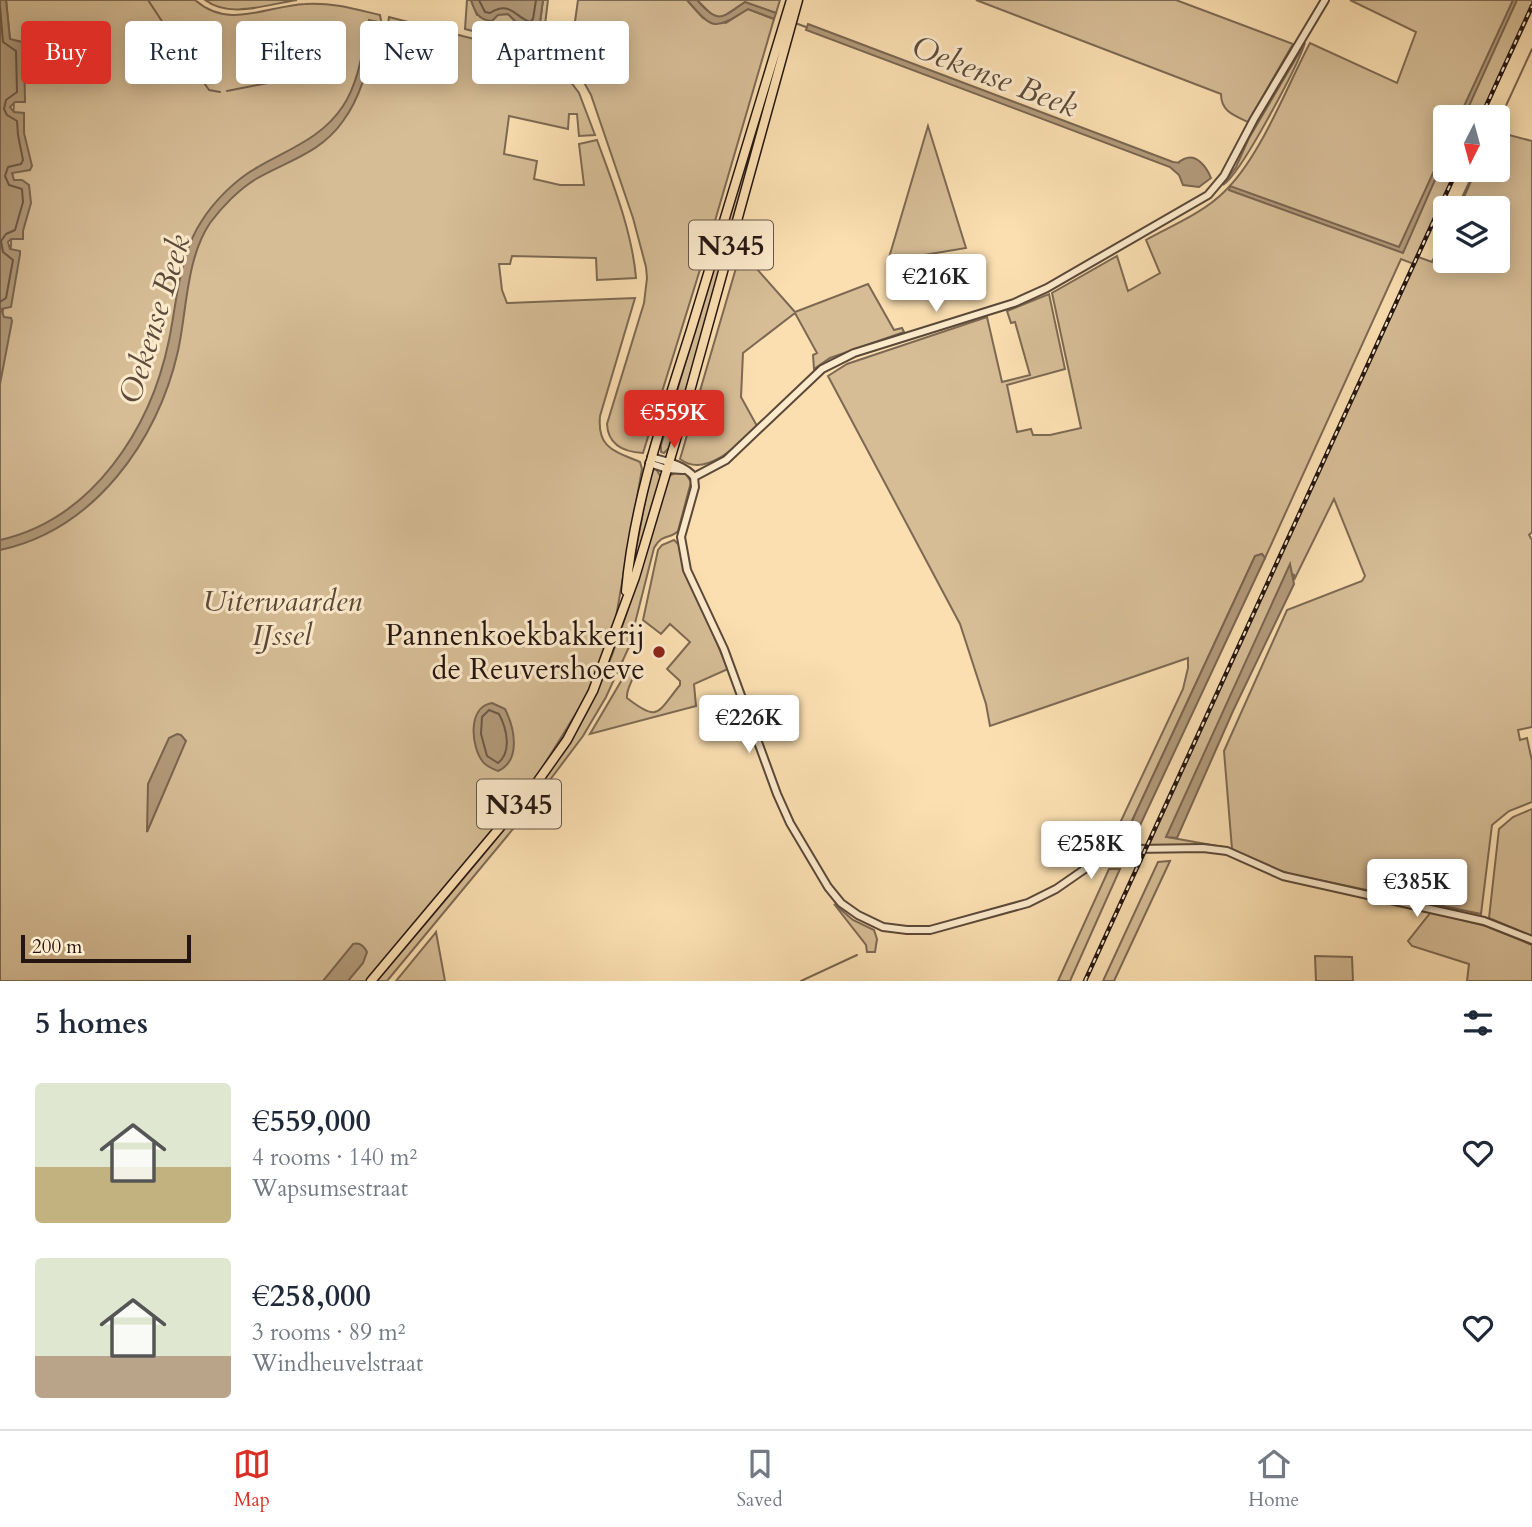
<!DOCTYPE html>
<meta charset="utf-8">
<style>
:root{--surface:#fff;--page:#f6f6f7;--text:#1f2937;--muted:#747a83;--line:#e0e1e3;--accent:#d93025}
body{margin:0;font-family:Cardo,serif;background:var(--page);color:var(--text);height:100vh;display:flex;flex-direction:column;font-size:26px;white-space:nowrap}
*{box-sizing:border-box;margin:0}
p{font-size:23px;color:var(--muted)}
.icon{flex:none;width:38px;height:38px;fill:none;stroke:currentColor;stroke-width:2;stroke-linecap:round;stroke-linejoin:round}
.map{position:relative;height:981px;overflow:hidden}
.sheet{display:flex;flex-direction:column;background:var(--surface);flex:1}
.sheet>*{flex:none}
.top-card{position:absolute;left:21px;top:21px;width:700px;height:63px;display:flex;gap:14px}
.needle{width:46px;rotate:186deg}
.fabs{position:absolute;left:1433px;top:105px;display:grid;gap:14px}
.fabs a{display:grid;place-items:center;width:77px;height:77px;border-radius:7px;background:var(--surface);box-shadow:0 4px 18px #0003;font-size:35px}
.scale{position:absolute;left:21px;bottom:18px;width:170px;box-sizing:border-box;padding-left:7px;border:4px solid #241510;border-top:0;font-size:19px;line-height:24px;white-space:nowrap;color:#241510;-webkit-text-stroke:5px #fceacc;paint-order:stroke}
.price{position:absolute;translate:-50% -60px;padding:0 16px;border-radius:7px;background:#fff;color:#222;font-size:23px;line-height:46px;filter:drop-shadow(0 2px 4px #0008)}
.price::after{content:'';position:absolute;left:50%;top:42px;width:21px;height:16px;margin-left:-10px;background:inherit;clip-path:polygon(0 0,100% 0,50% 100%)}
.price.current{background:var(--accent);color:#fff}
ul{padding:0;list-style:none}
li{display:flex;align-items:center;gap:21px;height:175px;padding:0 35px}
li span{display:grid;place-items:center;flex:none;width:196px;height:140px;border-radius:7px;color:#555}
li>.icon{margin-inline-start:auto}
span .icon{width:84px;height:84px;fill:#fffc;stroke-width:1}
li b{font-size:30px}
h2{display:flex;justify-content:space-between;align-items:center;height:84px;padding:0 35px;font-size:30px}
.pill{padding:0 24px;border-radius:7px;background:var(--surface);box-shadow:0 4px 18px #0003;font-size:24px;line-height:63px}
.pill.current{background:var(--accent);color:#fff}
.tab-bar{display:flex;justify-content:space-around;align-items:center;height:98px;border-top:2px solid var(--line);background:var(--surface);font-size:19px;color:var(--muted)}
.tab-bar a{display:grid;justify-items:center;gap:4px}
.tab-bar .current{color:var(--accent)}
.map>svg:first-child{display:block}
</style>
<div class="map">
<svg width="1532" height="981" viewBox="0 0 1532 981">
<rect width="100%" height="100%" fill="#fbdfb1"/>
<filter id="stains"><feTurbulence type="fractalNoise" baseFrequency=".00286" numOctaves="4"/><feColorMatrix values="0 0 0 0 .2 0 0 0 0 .09 0 0 0 0 .02 0 0 0 .5 -.17"/></filter>
<radialGradient id="worn" r=".72"><stop offset=".6" stop-color="#630" stop-opacity="0"/><stop offset="1" stop-color="#630" stop-opacity=".3"/></radialGradient>
<path fill="#d6bd96" stroke="#7d6953" stroke-width="2" d="M 6,0 L 195,0 C 229,30 266,6 305,4 C 331,2 355,9 380,15 L 385,42 L 393,53 L 388,24 L 389,17 L 528,53 L 550,62 L 564,73 L 579,93 L 595,135 L 579,136 L 577,114 L 569,114 L 568,129 L 509,116 L 504,154 L 537,161 L 534,179 L 560,185 L 584,185 L 579,144 L 597,140 C 613,184 632,231 636,278 L 597,280 L 596,258 L 512,256 L 510,264 L 499,264 L 502,290 L 507,303 L 635,298 L 600,416 C 597,448 614,451 640,462 L 642,469 L 616,617 L 608,644 L 585,699 L 531,786 L 366,981 L 0,981 L 0,333 L 11,246 L 15,42 L 10,39 Z
M 205,0 L 297,0 C 268,4 230,19 205,0 Z
M 467,0 L 471,0 L 477,15 L 508,14 L 521,27 L 539,30 L 543,0 L 548,0 L 542,49 L 465,29 Z
M 578,0 L 687,0 L 703,18 L 726,23 L 748,9 L 774,19 L 712,231 L 643,453 C 623,452 608,445 607,424 L 644,303 L 647,278 L 646,267 L 633,218 L 591,95 L 581,77 L 569,64 Z
M 697,0 L 780,0 L 776,13 L 745,2 L 722,18 L 711,14 Z
M 976,0 L 1176,0 L 1293,44 L 1248,122 C 1233,115 1221,111 1221,94 Z
M 1350,0 L 1532,0 L 1532,10 L 1482,117 L 1446,117 L 1446,170 L 1458,170 L 1418,257 L 1432,262 L 1445,233 L 1446,261 L 1498,261 L 1498,208 L 1457,208 L 1475,170 L 1498,170 L 1498,132 L 1532,141 L 1532,532 L 1529,535 L 1532,540 L 1532,727 L 1518,730 L 1520,740 L 1527,738 L 1532,761 L 1532,802 L 1509,811 L 1492,825 L 1481,914 L 1290,874 L 1262,864 L 1232,849 L 1224,751 L 1287,610 L 1362,581 L 1365,576 L 1334,499 L 1294,580 L 1294,574 L 1167,837 L 1223,847 L 1149,845 L 1414,264 L 1401,259 L 1265,558 L 1262,554 L 1255,556 L 1125,836 L 1112,840 L 1183,689 L 1188,668 L 1188,658 L 990,726 L 986,704 L 960,624 L 828,376 L 847,364 L 987,317 L 1002,382 L 1030,375 L 1015,322 L 1011,323 L 1007,311 L 1049,294 L 1065,369 L 1007,385 L 1017,432 L 1031,429 L 1033,435 L 1050,435 L 1081,428 L 1052,293 L 1117,256 L 1128,291 L 1160,273 L 1146,240 C 1171,226 1203,213 1224,192 C 1260,158 1286,88 1310,43 L 1397,83 L 1416,32 Z
M 785,26 L 788,27 L 670,447 L 664,453 L 661,452 L 661,445 Z
M 1305,43 C 1297,67 1241,174 1223,185 L 1236,167 L 1249,138 Z
M 928,126 L 966,248 L 888,261 Z
M 741,251 L 795,312 L 868,284 L 894,330 L 902,328 L 904,332 L 830,358 L 814,369 L 813,355 L 817,353 L 795,313 L 743,353 L 741,397 L 757,426 C 739,444 706,479 680,459 Z
M 656,469 L 661,477 L 631,576 L 651,470 Z
M 675,473 L 686,474 L 691,482 L 678,531 C 671,539 662,533 654,548 L 629,647 L 606,697 L 583,736 L 513,829 L 387,981 L 377,981 C 418,932 460,884 500,834 C 537,789 574,743 598,689 C 628,622 645,548 667,477 Z
M 674,540 L 679,545 L 682,561 L 728,669 L 694,684 L 696,706 L 590,734 L 630,666 L 634,669 C 635,680 626,687 627,698 C 659,723 657,713 680,685 L 680,681 L 667,669 L 690,642 L 670,624 L 661,634 L 643,620 L 658,550 L 662,545 Z
M 1532,809 L 1532,936 L 1489,918 L 1499,829 L 1513,817 Z
M 1170,861 L 1114,981 L 1103,981 L 1158,862 Z
M 1109,869 L 1120,869 L 1070,981 L 1058,981 Z
M 834,904 L 853,920 L 874,930 L 877,939 L 875,952 L 867,952 L 866,945 Z
M 1431,912 L 1486,926 L 1532,945 L 1532,981 L 1467,981 L 1469,964 L 1412,946 L 1408,941 Z
M 436,932 L 445,981 L 396,981 L 433,936 Z
M 1315,956 L 1352,957 L 1353,981 L 1316,981 Z"/>
<path fill="#b29a7a" stroke="#796550" stroke-width="2" d="M 0,0 L 6,0 L 10,39 L 22,42 L 24,45 L 25,102 L 15,102 L 10,107 L 14,112 L 24,113 L 24,133 L 32,166 L 30,170 L 12,173 L 14,180 L 22,180 L 29,185 L 31,203 L 23,231 L 23,239 L 11,239 L 8,242 L 10,249 L 20,251 L 20,254 L 11,307 L 1,309 L 4,317 L 11,318 L 12,321 L 0,384 Z
M 471,0 L 543,0 L 539,30 L 521,27 L 508,14 L 498,15 L 492,21 C 478,20 475,12 471,0 Z
M 687,0 L 697,0 C 719,25 721,18 745,2 L 776,13 L 774,19 L 748,9 C 714,30 714,31 687,0 Z
M 1513,0 L 1517,0 L 1464,117 L 1459,117 Z
M 369,20 L 378,22 C 369,57 365,91 343,121 C 321,153 287,161 256,179 C 239,189 221,208 210,223 C 186,259 187,310 178,351 C 158,441 94,530 0,550 L 0,540 C 93,519 151,428 169,340 C 177,301 179,256 201,222 C 214,201 236,179 258,167 C 289,149 322,138 343,106 C 359,82 363,48 369,20 Z
M 808,24 L 1173,162 C 1185,163 1173,164 1184,159 C 1197,153 1207,168 1211,178 L 1199,187 L 1183,185 L 1179,175 L 1170,167 L 806,30 Z
M 1445,147 L 1445,157 L 1403,253 L 1229,190 L 1230,186 L 1399,247 Z
M 1262,554 L 1265,558 L 1136,834 L 1125,836 L 1255,556 Z
M 1290,564 L 1294,584 L 1233,711 L 1177,838 L 1166,837 Z
M 492,703 L 505,709 C 514,727 522,760 498,771 C 493,769 487,767 483,762 C 471,747 467,707 492,703 Z
M 177,734 L 181,735 L 186,741 L 147,832 L 148,784 L 169,738 Z
M 353,944 C 359,942 364,946 367,952 L 363,963 L 348,981 L 323,981 Z"/>
<g fill="none" stroke-linecap="round" stroke-linejoin="round">
<path stroke="#6b5845" stroke-width="2" d="M 479,0 L 485,12 L 490,13 C 510,0 515,17 530,22 L 533,19 L 536,0
M 0,7 L 3,42 L 16,51 L 17,92 L 6,100 L 4,109 L 7,115 L 17,121 L 18,135 L 23,160 L 21,164 L 8,167 L 5,176 L 9,185 L 22,189 L 23,202 L 15,230 L 6,234 L 1,241 L 3,252 L 13,260 L 6,298 L 0,302
M 489,710 L 499,714 C 507,729 512,752 498,763 L 487,756 L 481,734 L 482,717 Z"/>
<path stroke="#796550" stroke-width="2" d="M 148,0 L 171,35
M 795,23 L 806,27
M 175,41 L 209,90 L 220,92
M 227,91 L 323,72 L 345,76
M 1498,123 L 1532,49
M 1459,208 L 1476,170
M 1436,258 L 1446,237
M 801,981 L 857,955"/>
<defs>
<path id="tertiary" d="M 651,457 C 665,461 685,465 694,477
M 649,463 L 667,469 L 683,470
M 694,477 L 695,487 L 681,537 L 687,570 L 724,649 L 777,794 L 790,823 L 828,887 L 841,903 L 858,915 L 883,927 L 907,930 L 930,930 L 1028,903 L 1056,889 L 1095,862 L 1113,854 L 1135,849 L 1203,848 L 1227,851 L 1283,876 L 1484,921 L 1532,940
M 694,477 L 726,460 L 822,369 L 854,353 L 1014,303 L 1047,288 L 1208,195 L 1224,176 L 1254,119 L 1325,0"/>
<path id="primary" d="M 626,591 C 634,501 664,416 691,330 C 725,220 758,110 791,0
M 371,981 L 533,788 L 567,740 L 593,691 L 635,577 L 685,409 L 798,0"/>
</defs>
<use href="#tertiary" stroke="#5a4838" stroke-width="10"/>
<use href="#primary" stroke="#241510" stroke-width="11"/>
<use href="#tertiary" stroke="#fceacc" stroke-width="6"/>
<use href="#primary" stroke="#fbdfb1" stroke-width="8"/>
<defs>
<path id="rail" d="M 1481,117 L 1532,6
M 1085,981 L 1457,170"/>
</defs>
<use href="#rail" stroke="#241510" stroke-width="4.5"/>
<use href="#rail" stroke="#fceacc" stroke-width="2" stroke-dasharray="5" stroke-linecap="butt"/>
</g>
<circle fill="#8f2418" stroke="#fceacc" stroke-width="2.5" cx="659" cy="652" r="7"/>
<g text-anchor="middle" stroke-width="6" stroke-linejoin="round" paint-order="stroke">
<g fill="#fceacc" stroke="#655548" stroke-width="2">
<rect x="689" y="220.5" width="84" height="49" rx="5"/>
<rect x="477" y="779.5" width="84" height="49" rx="5"/>
</g>
<g font-size="28" font-weight="bold" fill="#241510">
<text x="731" y="255">N345</text>
<text x="519" y="814">N345</text>
</g>
<g font-size="30" font-style="italic" fill="#594738" stroke="#fceacc">
<text x="282" y="611">Uiterwaarden<tspan x="282" dy="34">IJssel</tspan></text>
</g>
<g font-size="30" fill="#241510" stroke="#fceacc" text-anchor="end">
<text x="645" y="645">Pannenkoekbakkerij<tspan x="645" dy="34">de Reuvershoeve</tspan></text>
</g>
<g font-size="32" font-style="italic" fill="#5d4a3a" stroke="#fceacc">
<text transform="translate(995 76) rotate(21)" y="11">Oekense Beek</text>
<text transform="translate(154 319) rotate(-73)" y="11">Oekense Beek</text>
</g>
</g>
<rect width="100%" height="100%" filter="url(#stains)"/>
<rect width="100%" height="100%" fill="url(#worn)"/>
</svg>
<div class="fabs">
<a><svg class="needle" viewBox="-14 -14 28 28"><path d="M0-13l5 13h-10z" fill="#e53935"/><path d="M0 13l5-13h-10z" fill="#747a83"/></svg></a>
<a><svg class="icon" aria-label="layers" viewBox="0 0 24 24"><path d="M12 4l9 5-9 5-9-5zM3 14l9 5 9-5"/></svg></a>
</div>
<div class="scale">200 m</div>
<b class="price" style="left:936px;top:314px">€216K</b>
<b class="price current" style="left:674px;top:450px">€559K</b>
<b class="price" style="left:749px;top:755px">€226K</b>
<b class="price" style="left:1091px;top:881px">€258K</b>
<b class="price" style="left:1417px;top:919px">€385K</b>
<div class="top-card">
<a class="pill current">Buy</a>
<a class="pill">Rent</a>
<a class="pill">Filters</a>
<a class="pill">New</a>
<a class="pill">Apartment</a>
</div>
</div>
<section class="sheet">
<h2>5 homes<svg class="icon" aria-label="filters" viewBox="0 0 24 24"><path d="M4 7h16M4 17h16"/><circle cx="9" cy="7" r="2"/><circle cx="15" cy="17" r="2"/></svg></h2>
<ul>
<li><span style="background:linear-gradient(#dfe7d0 60%,#c2b280 0)"><svg class="icon" aria-label="home" viewBox="0 0 24 24"><path d="M3 11l9-7 9 7M6 9v11h12V9"/></svg></span><div><b>€559,000</b><p>4 rooms · 140 m²</p><p>Wapsumsestraat</p></div><svg class="icon" aria-label="heart" viewBox="0 0 24 24"><path d="M12 20l-8-8c-3-5 5-10 8-4 3-6 11-1 8 4z"/></svg></li>
<li><span style="background:linear-gradient(#dfe7d0 70%,#b9a48a 0)"><svg class="icon" aria-label="home" viewBox="0 0 24 24"><path d="M3 11l9-7 9 7M6 9v11h12V9"/></svg></span><div><b>€258,000</b><p>3 rooms · 89 m²</p><p>Windheuvelstraat</p></div><svg class="icon" aria-label="heart" viewBox="0 0 24 24"><path d="M12 20l-8-8c-3-5 5-10 8-4 3-6 11-1 8 4z"/></svg></li>
</ul>
</section>
<nav class="tab-bar">
<a class="current"><svg class="icon" aria-label="map" viewBox="0 0 24 24"><path d="M3 6l6-2 6 2 6-2v14l-6 2-6-2-6 2zM9 4v14M15 6v14"/></svg>Map</a>
<a><svg class="icon" aria-label="saved" viewBox="0 0 24 24"><path d="M7 4h10v16l-5-4-5 4z"/></svg>Saved</a>
<a><svg class="icon" aria-label="home" viewBox="0 0 24 24"><path d="M3 11l9-7 9 7M6 9v11h12V9"/></svg>Home</a>
</nav>
